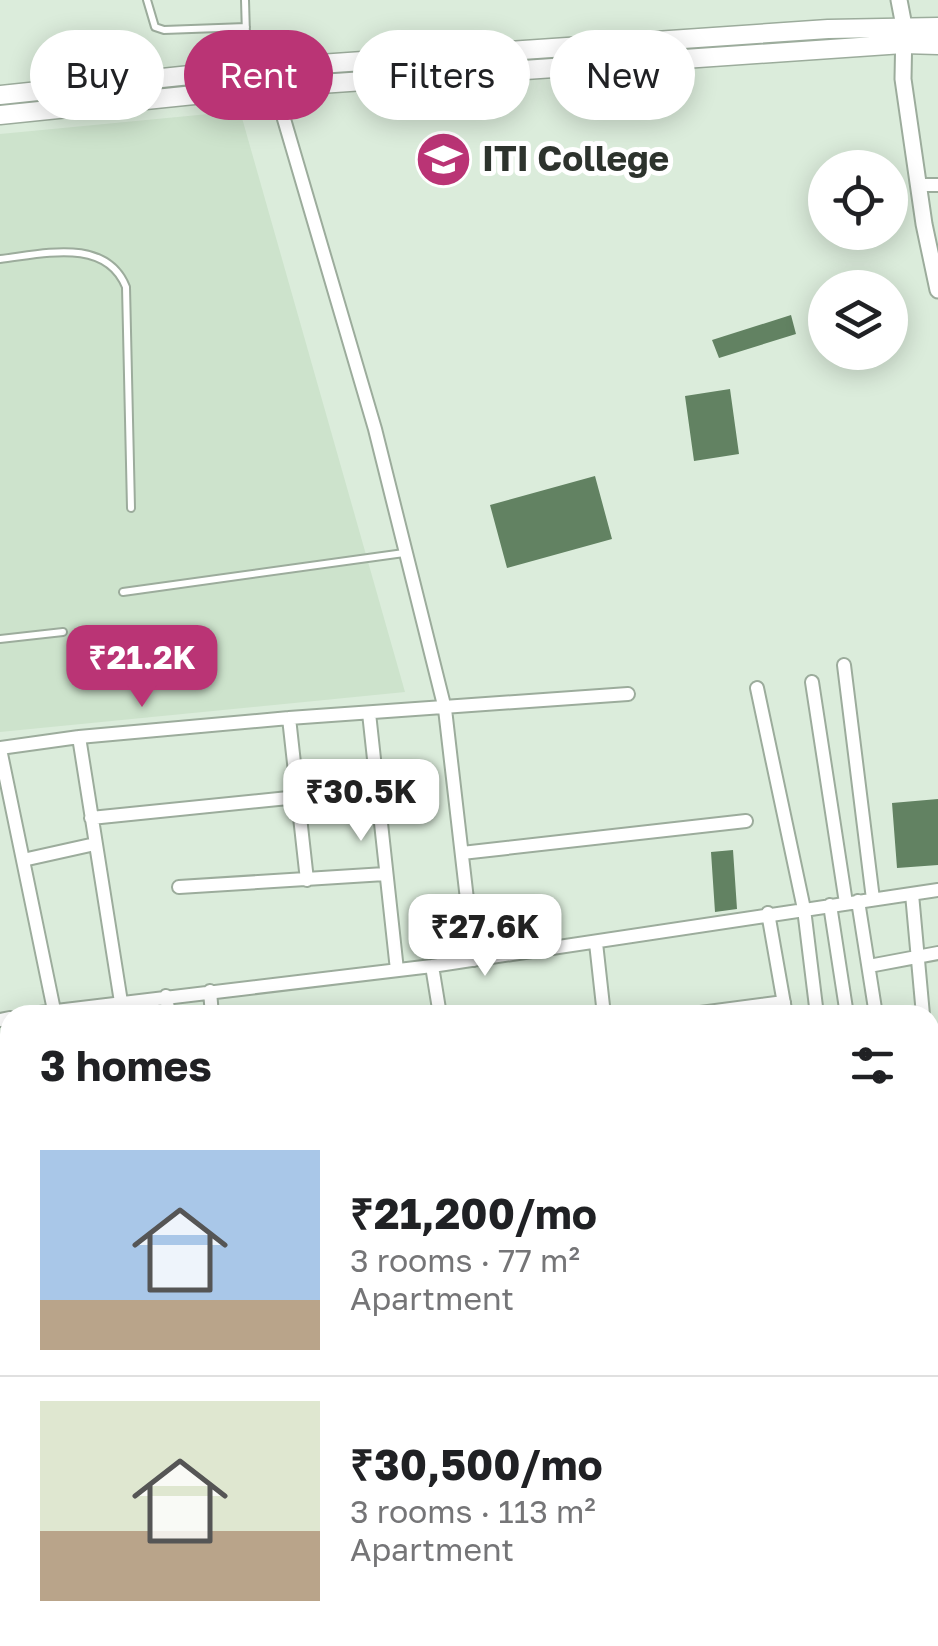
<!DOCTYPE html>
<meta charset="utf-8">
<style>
:root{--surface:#fff;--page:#f2f2f2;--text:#202124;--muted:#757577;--line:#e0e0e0;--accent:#ba3475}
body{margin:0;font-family:"Golos Text",sans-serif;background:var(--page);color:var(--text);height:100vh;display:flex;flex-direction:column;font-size:38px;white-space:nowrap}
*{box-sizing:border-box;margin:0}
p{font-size:32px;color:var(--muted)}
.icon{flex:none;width:55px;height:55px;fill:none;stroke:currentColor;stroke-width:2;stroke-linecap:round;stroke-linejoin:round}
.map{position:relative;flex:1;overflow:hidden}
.panel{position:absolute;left:0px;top:1005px;width:940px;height:642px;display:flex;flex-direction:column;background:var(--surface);border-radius:30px 30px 0 0;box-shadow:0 5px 25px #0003}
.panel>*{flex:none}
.guide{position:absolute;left:30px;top:30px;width:880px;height:90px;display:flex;gap:20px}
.tools{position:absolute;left:808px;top:150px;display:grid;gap:20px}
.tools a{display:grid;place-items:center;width:100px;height:100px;border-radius:50%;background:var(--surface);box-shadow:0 5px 25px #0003;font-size:50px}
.price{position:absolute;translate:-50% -85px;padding:0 22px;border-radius:20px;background:#fff;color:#222;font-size:32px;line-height:65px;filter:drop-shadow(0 2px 5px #0008)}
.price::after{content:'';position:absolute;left:50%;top:60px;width:30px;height:22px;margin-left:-15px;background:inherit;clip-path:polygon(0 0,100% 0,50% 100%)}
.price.current{background:var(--accent);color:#fff}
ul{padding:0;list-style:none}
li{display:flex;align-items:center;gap:30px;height:250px;padding:0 40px}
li+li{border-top:2px solid var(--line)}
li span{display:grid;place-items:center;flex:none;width:280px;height:200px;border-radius:0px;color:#555}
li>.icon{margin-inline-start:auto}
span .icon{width:120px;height:120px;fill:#fffc;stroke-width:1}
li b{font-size:42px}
h2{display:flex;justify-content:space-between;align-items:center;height:120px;padding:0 40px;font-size:42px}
.chip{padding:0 35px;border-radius:45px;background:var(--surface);box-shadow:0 5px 25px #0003;font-size:35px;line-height:90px}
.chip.current{background:var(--accent);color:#fff}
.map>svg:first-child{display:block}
</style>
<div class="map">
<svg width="938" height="1646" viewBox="0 0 938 1646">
<rect width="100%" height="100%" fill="#dbecdb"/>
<path fill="#cde3cc" d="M 240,111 L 405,692 L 0,732 L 0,134 Z"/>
<path fill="#628262" d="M 791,315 L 796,334 L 719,358 L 712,340 Z
M 730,389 L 739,454 L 694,461 L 685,396 Z
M 595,476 L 612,539 L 507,568 L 490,505 Z
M 938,799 L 938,865 L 897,868 L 892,803 Z
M 733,850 L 737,909 L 715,912 L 711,852 Z"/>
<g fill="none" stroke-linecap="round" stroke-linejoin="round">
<defs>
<path id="service" d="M 147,0 L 155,27 L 164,30 L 246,27
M 245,0 L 247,69
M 0,259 C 43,254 106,237 126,287 L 131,508
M 123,592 L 404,553
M 0,639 L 63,632"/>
<path id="minor" d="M 269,68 L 375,429 L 445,709 L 474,960
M 918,185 L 938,185
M 844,665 L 873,899
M 812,682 L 846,903
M 757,688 L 804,909 L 817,1015
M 369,713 L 397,970
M 79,737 L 121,1002
M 0,748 L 79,737 L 289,718
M 0,749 L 55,1015
M 91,818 L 298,797
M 462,853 L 746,821
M 23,860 L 95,844
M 307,880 L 289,718 L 628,694
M 179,887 L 385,874
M 912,894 L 923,1015
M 858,901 L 876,1015
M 830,905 L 847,1015
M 768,913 L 786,1015
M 596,943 L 604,1015
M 432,966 L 440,1015
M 869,966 L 938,953
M 210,991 L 212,1015
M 166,996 L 169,1015
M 23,1015 L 432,966 L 938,890
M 685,1015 L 784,1002
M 0,1020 L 10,1018
M 930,1034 L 938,1034
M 0,1101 L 10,1155
M 930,1115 L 938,1115
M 0,1209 L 10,1207
M 930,1271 L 938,1269
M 0,1295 L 10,1293
M 930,1362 L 938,1415
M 930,1517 L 938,1517
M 0,1564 L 10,1562
M 276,1638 L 278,1646
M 429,1638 L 430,1646
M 592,1638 L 593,1646
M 657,1638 L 658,1646
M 872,1638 L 873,1646
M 920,1638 L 921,1646
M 511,1642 L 547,1638"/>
<path id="tertiary" d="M 899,0 L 904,26 L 903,79 L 924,224 L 938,290"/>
<path id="secondary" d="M 0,95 L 247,69 L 828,29 L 938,27
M 0,115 L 262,88 L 903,44 L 938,45"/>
</defs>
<use href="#service" stroke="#9cac9c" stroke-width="10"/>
<use href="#minor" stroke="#9cac9c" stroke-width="16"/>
<use href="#tertiary" stroke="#9cac9c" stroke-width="19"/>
<use href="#secondary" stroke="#9cac9c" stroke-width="21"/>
<use href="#service" stroke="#fff" stroke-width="6"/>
<use href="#minor" stroke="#fff" stroke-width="12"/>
<use href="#tertiary" stroke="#fff" stroke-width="15"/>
<use href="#secondary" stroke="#fff" stroke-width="18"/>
</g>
<defs>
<symbol id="university-disc" viewBox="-11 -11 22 22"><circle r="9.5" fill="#ba3475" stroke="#fff"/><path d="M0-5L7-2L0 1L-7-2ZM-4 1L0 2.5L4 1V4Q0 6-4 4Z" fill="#fff"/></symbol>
</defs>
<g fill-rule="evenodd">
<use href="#university-disc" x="412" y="128" width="63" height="63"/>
</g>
<g text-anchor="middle" stroke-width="10" stroke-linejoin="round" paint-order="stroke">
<g font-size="35" font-weight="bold" fill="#2d332d" stroke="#fff" text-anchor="start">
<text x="482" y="171">ITI College</text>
</g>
</g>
</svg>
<div class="tools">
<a><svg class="icon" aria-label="locate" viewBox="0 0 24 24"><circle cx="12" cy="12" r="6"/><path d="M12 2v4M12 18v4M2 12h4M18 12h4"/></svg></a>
<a><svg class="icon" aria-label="layers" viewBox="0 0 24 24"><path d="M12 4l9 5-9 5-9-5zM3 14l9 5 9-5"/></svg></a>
</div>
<b class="price current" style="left:142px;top:710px">₹21.2K</b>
<b class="price" style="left:361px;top:844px">₹30.5K</b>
<b class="price" style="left:485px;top:979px">₹27.6K</b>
<div class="guide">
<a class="chip">Buy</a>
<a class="chip current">Rent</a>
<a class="chip">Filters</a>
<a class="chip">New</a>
</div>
<section class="panel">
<h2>3 homes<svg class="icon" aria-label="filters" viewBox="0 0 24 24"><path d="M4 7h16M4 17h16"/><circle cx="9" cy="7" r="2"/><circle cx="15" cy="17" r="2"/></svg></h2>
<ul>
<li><span style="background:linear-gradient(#a9c7e8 75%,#b9a48a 0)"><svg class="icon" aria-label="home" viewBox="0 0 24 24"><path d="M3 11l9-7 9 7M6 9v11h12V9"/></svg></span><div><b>₹21,200/mo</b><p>3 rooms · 77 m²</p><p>Apartment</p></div></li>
<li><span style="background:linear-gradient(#dfe7d0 65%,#b9a48a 0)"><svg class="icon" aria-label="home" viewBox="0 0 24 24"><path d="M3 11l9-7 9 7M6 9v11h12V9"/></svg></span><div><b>₹30,500/mo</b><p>3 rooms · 113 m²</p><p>Apartment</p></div></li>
</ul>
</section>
</div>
